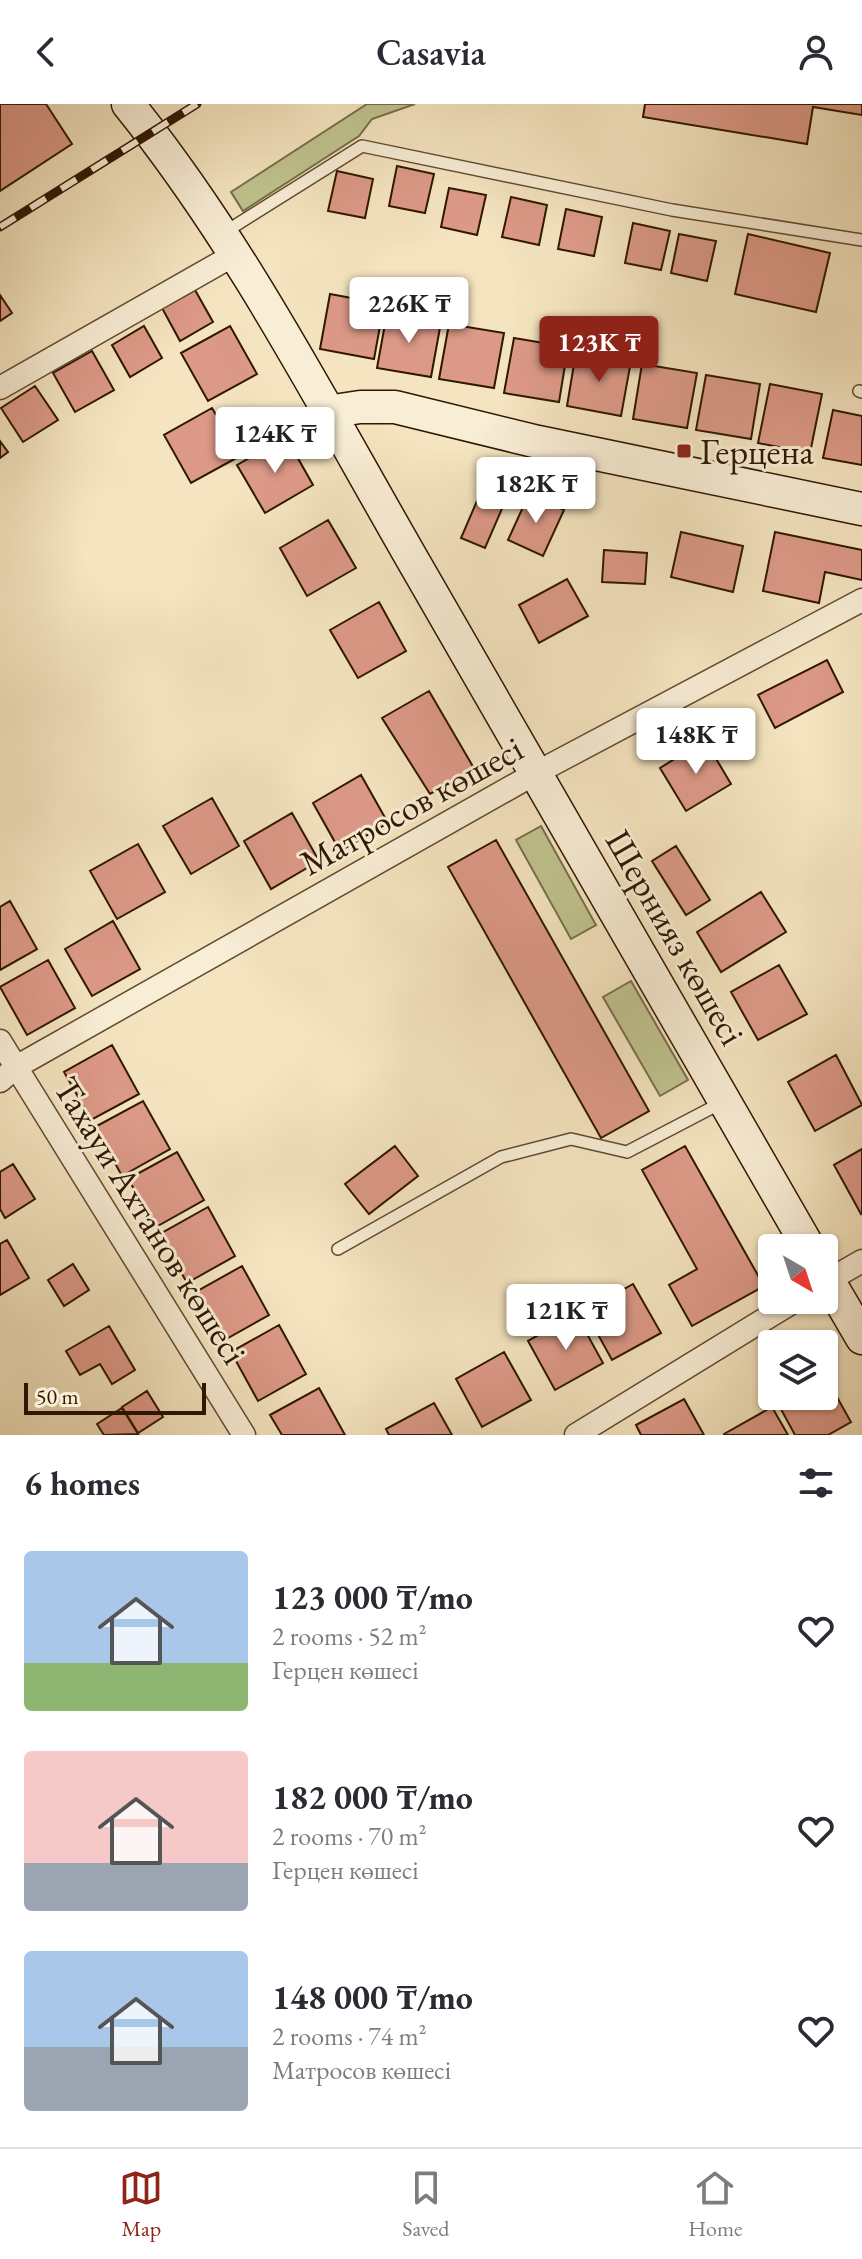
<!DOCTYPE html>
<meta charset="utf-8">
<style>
:root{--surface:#fff;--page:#f2f2f3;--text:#2b2b33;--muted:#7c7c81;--line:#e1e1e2;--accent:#8f2418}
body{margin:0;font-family:"EB Garamond",serif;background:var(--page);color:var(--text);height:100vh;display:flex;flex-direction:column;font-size:30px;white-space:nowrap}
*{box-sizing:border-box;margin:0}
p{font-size:26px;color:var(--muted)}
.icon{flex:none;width:44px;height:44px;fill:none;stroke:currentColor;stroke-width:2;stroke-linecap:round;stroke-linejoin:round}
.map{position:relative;height:1331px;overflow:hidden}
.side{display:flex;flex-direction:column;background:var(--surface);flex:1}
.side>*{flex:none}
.needle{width:52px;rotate:141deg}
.fabs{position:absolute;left:758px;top:1130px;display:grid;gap:16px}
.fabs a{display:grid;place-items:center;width:80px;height:80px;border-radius:8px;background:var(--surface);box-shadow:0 2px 6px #0004;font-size:40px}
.scale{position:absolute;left:24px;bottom:20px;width:182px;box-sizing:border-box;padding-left:8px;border:4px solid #2f1700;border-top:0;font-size:22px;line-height:28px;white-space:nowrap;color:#2f1700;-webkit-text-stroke:6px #f8edd5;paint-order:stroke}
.price{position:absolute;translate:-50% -68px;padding:0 18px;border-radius:8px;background:#fff;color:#222;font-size:26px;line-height:52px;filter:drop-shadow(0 2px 4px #0008)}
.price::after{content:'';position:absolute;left:50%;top:48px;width:24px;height:18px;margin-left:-12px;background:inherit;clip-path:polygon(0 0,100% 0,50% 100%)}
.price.selected{background:var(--accent);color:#fff}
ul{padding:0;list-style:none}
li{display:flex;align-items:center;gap:24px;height:200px;padding:0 24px}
li span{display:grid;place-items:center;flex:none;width:224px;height:160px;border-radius:8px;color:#555}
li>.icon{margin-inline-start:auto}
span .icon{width:96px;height:96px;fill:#fffc;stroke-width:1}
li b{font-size:34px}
h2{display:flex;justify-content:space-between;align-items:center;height:96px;padding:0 24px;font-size:34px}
header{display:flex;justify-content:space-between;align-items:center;height:104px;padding:0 24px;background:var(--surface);font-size:36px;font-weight:600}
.menu{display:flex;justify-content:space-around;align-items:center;height:112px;border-top:2px solid var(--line);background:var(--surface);font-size:22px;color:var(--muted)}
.menu a{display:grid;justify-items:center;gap:4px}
.menu .selected{color:var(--accent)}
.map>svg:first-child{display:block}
</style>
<header><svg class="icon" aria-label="back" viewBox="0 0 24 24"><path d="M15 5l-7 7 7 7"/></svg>Casavia<svg class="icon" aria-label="person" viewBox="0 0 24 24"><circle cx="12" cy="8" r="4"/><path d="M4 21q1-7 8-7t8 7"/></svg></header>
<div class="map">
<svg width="862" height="1331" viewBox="0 0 862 1331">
<rect width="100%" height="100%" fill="#f4e4bf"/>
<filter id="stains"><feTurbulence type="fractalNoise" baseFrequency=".0025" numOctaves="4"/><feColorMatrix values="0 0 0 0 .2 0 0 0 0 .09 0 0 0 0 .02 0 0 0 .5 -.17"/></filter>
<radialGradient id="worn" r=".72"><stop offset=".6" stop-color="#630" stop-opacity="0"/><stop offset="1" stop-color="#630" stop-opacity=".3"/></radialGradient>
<path fill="#bfc38f" stroke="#776d48" stroke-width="2" d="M 367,0 L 415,0 L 372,15 L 359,32 L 243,107 L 231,88 Z
M 541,722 L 596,821 L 571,835 L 516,736 Z
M 631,877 L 688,976 L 660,992 L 603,893 Z"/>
<path fill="#dc9987" stroke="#2f1700" stroke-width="2" d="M 0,0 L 46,0 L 72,40 L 0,87 Z
M 645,0 L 862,0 L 862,11 L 813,3 L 807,40 L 643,13 Z
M 397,62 L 434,70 L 425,109 L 389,102 Z
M 337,67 L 373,75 L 365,114 L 328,107 Z
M 449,84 L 486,91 L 477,131 L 441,123 Z
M 511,93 L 547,101 L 539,141 L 502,133 Z
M 566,105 L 602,113 L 594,152 L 558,145 Z
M 633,119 L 670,127 L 661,166 L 625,159 Z
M 679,130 L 716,137 L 707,177 L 671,169 Z
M 748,130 L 830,149 L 816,208 L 735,190 Z
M 195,186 L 213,218 L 180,237 L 162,204 Z
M 330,190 L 384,200 L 374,255 L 320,245 Z
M 0,191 L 12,209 L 0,217 Z
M 387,209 L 441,218 L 431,273 L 377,264 Z
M 449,220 L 504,229 L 494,284 L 439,275 Z
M 144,222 L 162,254 L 130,273 L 112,241 Z
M 230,222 L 257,270 L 208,297 L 181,249 Z
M 514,234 L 568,243 L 559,298 L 504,289 Z
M 92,247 L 114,286 L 75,308 L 53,269 Z
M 576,248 L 631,257 L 621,312 L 567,302 Z
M 642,260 L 697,269 L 687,324 L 633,315 Z
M 706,271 L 760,280 L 751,335 L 696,326 Z
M 770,280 L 822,290 L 810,349 L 758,339 Z
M 35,282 L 58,316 L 23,338 L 1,304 Z
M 212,304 L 240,352 L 191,379 L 164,331 Z
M 833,306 L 862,312 L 862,361 L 823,354 Z
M 286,333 L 313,381 L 265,409 L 237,361 Z
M 0,337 L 8,348 L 0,354 Z
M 480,390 L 504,400 L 485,444 L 461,434 Z
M 529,390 L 564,406 L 543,452 L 508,436 Z
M 328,416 L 356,464 L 307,492 L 280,444 Z
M 681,428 L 743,442 L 733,488 L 671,473 Z
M 775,428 L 862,446 L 862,476 L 825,468 L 819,499 L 763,487 Z
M 604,446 L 647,449 L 645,480 L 602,478 Z
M 567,475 L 588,512 L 539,539 L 519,501 Z
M 379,498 L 406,547 L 358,574 L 330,526 Z
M 827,556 L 843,588 L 775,624 L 758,591 Z
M 429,587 L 475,666 L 430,690 L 382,614 Z
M 705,636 L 731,680 L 686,707 L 660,664 Z
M 361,671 L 388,719 L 340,747 L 313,699 Z
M 212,694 L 239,742 L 191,770 L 163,722 Z
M 292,709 L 319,757 L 271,785 L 244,737 Z
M 496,736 L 649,1007 L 601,1034 L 448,763 Z
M 138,740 L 165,788 L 117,815 L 90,767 Z
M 676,742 L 710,796 L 686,811 L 652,757 Z
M 761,788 L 786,828 L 721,868 L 697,828 Z
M 10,797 L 37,845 L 0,866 L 0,803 Z
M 113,817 L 140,865 L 92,892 L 65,845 Z
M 48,856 L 75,904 L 27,931 L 0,883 Z
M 779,861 L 807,910 L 758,936 L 731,888 Z
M 112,941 L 139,990 L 91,1016 L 64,968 Z
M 836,951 L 862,1001 L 815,1027 L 788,978 Z
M 143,997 L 170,1045 L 122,1072 L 95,1023 Z
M 395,1042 L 418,1072 L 369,1110 L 345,1080 Z
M 685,1042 L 764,1182 L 692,1222 L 669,1181 L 697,1165 L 642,1066 Z
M 862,1045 L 862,1109 L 861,1110 L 834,1061 Z
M 177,1048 L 204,1096 L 156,1123 L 128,1075 Z
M 13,1060 L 35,1095 L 5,1114 L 0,1105 L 0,1068 Z
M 208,1103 L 235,1152 L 187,1179 L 160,1130 Z
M 7,1136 L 29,1174 L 0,1191 L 0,1140 Z
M 73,1160 L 89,1186 L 64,1202 L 48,1176 Z
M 242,1162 L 269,1211 L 221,1238 L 194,1189 Z
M 633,1180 L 661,1229 L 612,1256 L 585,1207 Z
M 576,1210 L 603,1259 L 555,1286 L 528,1237 Z
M 279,1221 L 306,1270 L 258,1297 L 231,1248 Z
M 109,1222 L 135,1266 L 112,1280 L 100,1260 L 80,1271 L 66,1247 Z
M 504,1248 L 531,1296 L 482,1323 L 456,1275 Z
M 824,1270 L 851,1318 L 828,1331 L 795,1331 L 776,1296 L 784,1292 L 824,1292 Z
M 319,1284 L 345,1331 L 282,1331 L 270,1311 Z
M 147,1287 L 163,1313 L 138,1329 L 122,1303 Z
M 684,1295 L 704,1331 L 641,1331 L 636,1321 Z
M 434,1299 L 452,1331 L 389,1331 L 386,1325 Z
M 772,1303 L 788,1331 L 724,1331 L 724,1330 Z
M 122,1304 L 138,1330 L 104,1331 L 97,1320 Z"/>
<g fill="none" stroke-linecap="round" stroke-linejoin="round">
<defs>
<path id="lane" d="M 225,128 L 362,42 L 672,106 L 862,136
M 859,287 L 862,288
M 338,1145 L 501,1053 L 571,1035 L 627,1048 L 721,999"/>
<path id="street" d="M 0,284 L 234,151
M 0,937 L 244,1331
M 0,977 L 16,963 L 536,669 L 862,496
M 824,1179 L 862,1157
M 576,1331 L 796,1196"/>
<path id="secondary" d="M 128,0 C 241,140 325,304 415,460 C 546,688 678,916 809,1144
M 327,308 L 360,303 L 395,303 L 538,338 L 862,405
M 824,1169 L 862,1234"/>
</defs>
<use href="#lane" stroke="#604a30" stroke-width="14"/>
<use href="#street" stroke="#604a30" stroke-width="25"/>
<use href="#secondary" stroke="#2f1700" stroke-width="35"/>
<use href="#lane" stroke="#f8edd5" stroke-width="11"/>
<use href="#street" stroke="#f8edd5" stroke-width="22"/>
<use href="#secondary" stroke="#f8edd5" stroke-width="32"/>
<defs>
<path id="rail" d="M 0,123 L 197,0"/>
</defs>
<use href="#rail" stroke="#2f1700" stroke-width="9"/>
<use href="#rail" stroke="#f8edd5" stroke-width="6" stroke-dasharray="18" stroke-linecap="butt"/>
</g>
<rect fill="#8f2418" stroke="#f8edd5" stroke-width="3" x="676" y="339" width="16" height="16" rx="4"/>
<g text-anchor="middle" stroke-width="6" stroke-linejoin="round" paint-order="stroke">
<g font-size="36" fill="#2f1700" stroke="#f8edd5" text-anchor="start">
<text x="700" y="360">Герцена</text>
</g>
<g font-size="36" fill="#2f1700" stroke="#f8edd5">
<text transform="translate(411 701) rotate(-29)" y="13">Матросов көшесі</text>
<text transform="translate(676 833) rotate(60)" y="13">Шернияз көшесі</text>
<text transform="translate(151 1116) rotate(58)" y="13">Тахауи Ахтанов көшесі</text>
</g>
</g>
<rect width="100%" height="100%" filter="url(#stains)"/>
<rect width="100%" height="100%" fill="url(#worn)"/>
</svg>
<div class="fabs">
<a><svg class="needle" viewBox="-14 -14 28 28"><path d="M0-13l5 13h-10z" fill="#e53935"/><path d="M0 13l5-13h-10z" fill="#7c7c81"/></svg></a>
<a><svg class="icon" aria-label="layers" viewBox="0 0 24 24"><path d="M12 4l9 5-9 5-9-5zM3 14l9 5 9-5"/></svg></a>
</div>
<div class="scale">50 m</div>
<b class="price" style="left:409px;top:241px">226K ₸</b>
<b class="price selected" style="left:599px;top:280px">123K ₸</b>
<b class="price" style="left:275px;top:371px">124K ₸</b>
<b class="price" style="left:536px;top:421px">182K ₸</b>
<b class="price" style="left:696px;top:672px">148K ₸</b>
<b class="price" style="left:566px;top:1248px">121K ₸</b>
</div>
<section class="side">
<h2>6 homes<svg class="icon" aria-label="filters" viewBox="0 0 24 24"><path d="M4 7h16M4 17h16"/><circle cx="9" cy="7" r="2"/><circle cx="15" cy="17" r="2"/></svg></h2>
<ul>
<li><span style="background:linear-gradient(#a9c7e8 70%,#8fb573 0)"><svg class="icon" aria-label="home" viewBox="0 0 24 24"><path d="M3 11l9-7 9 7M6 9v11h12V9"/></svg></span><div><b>123 000 ₸/mo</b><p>2 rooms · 52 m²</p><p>Герцен көшесі</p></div><svg class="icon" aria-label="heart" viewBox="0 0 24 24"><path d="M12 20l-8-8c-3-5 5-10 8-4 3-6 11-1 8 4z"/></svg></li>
<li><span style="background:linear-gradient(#f6c9c9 70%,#9aa5b1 0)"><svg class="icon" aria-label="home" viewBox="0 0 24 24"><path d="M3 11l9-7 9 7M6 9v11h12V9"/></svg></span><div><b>182 000 ₸/mo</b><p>2 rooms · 70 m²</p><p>Герцен көшесі</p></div><svg class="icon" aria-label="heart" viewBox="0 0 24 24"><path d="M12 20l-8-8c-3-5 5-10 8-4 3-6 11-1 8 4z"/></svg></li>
<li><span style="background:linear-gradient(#a9c7e8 60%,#9aa5b1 0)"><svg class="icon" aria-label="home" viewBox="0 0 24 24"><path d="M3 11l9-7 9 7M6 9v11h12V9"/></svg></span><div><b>148 000 ₸/mo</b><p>2 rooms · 74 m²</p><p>Матросов көшесі</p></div><svg class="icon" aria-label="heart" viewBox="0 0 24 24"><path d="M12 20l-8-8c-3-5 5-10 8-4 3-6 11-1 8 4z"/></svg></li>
</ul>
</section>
<nav class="menu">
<a class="selected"><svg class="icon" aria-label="map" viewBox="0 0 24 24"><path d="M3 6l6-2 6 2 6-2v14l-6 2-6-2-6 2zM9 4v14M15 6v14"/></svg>Map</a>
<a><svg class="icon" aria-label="saved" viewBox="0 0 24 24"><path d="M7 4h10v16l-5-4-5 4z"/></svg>Saved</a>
<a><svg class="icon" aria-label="home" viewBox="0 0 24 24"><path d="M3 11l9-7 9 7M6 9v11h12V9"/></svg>Home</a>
</nav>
